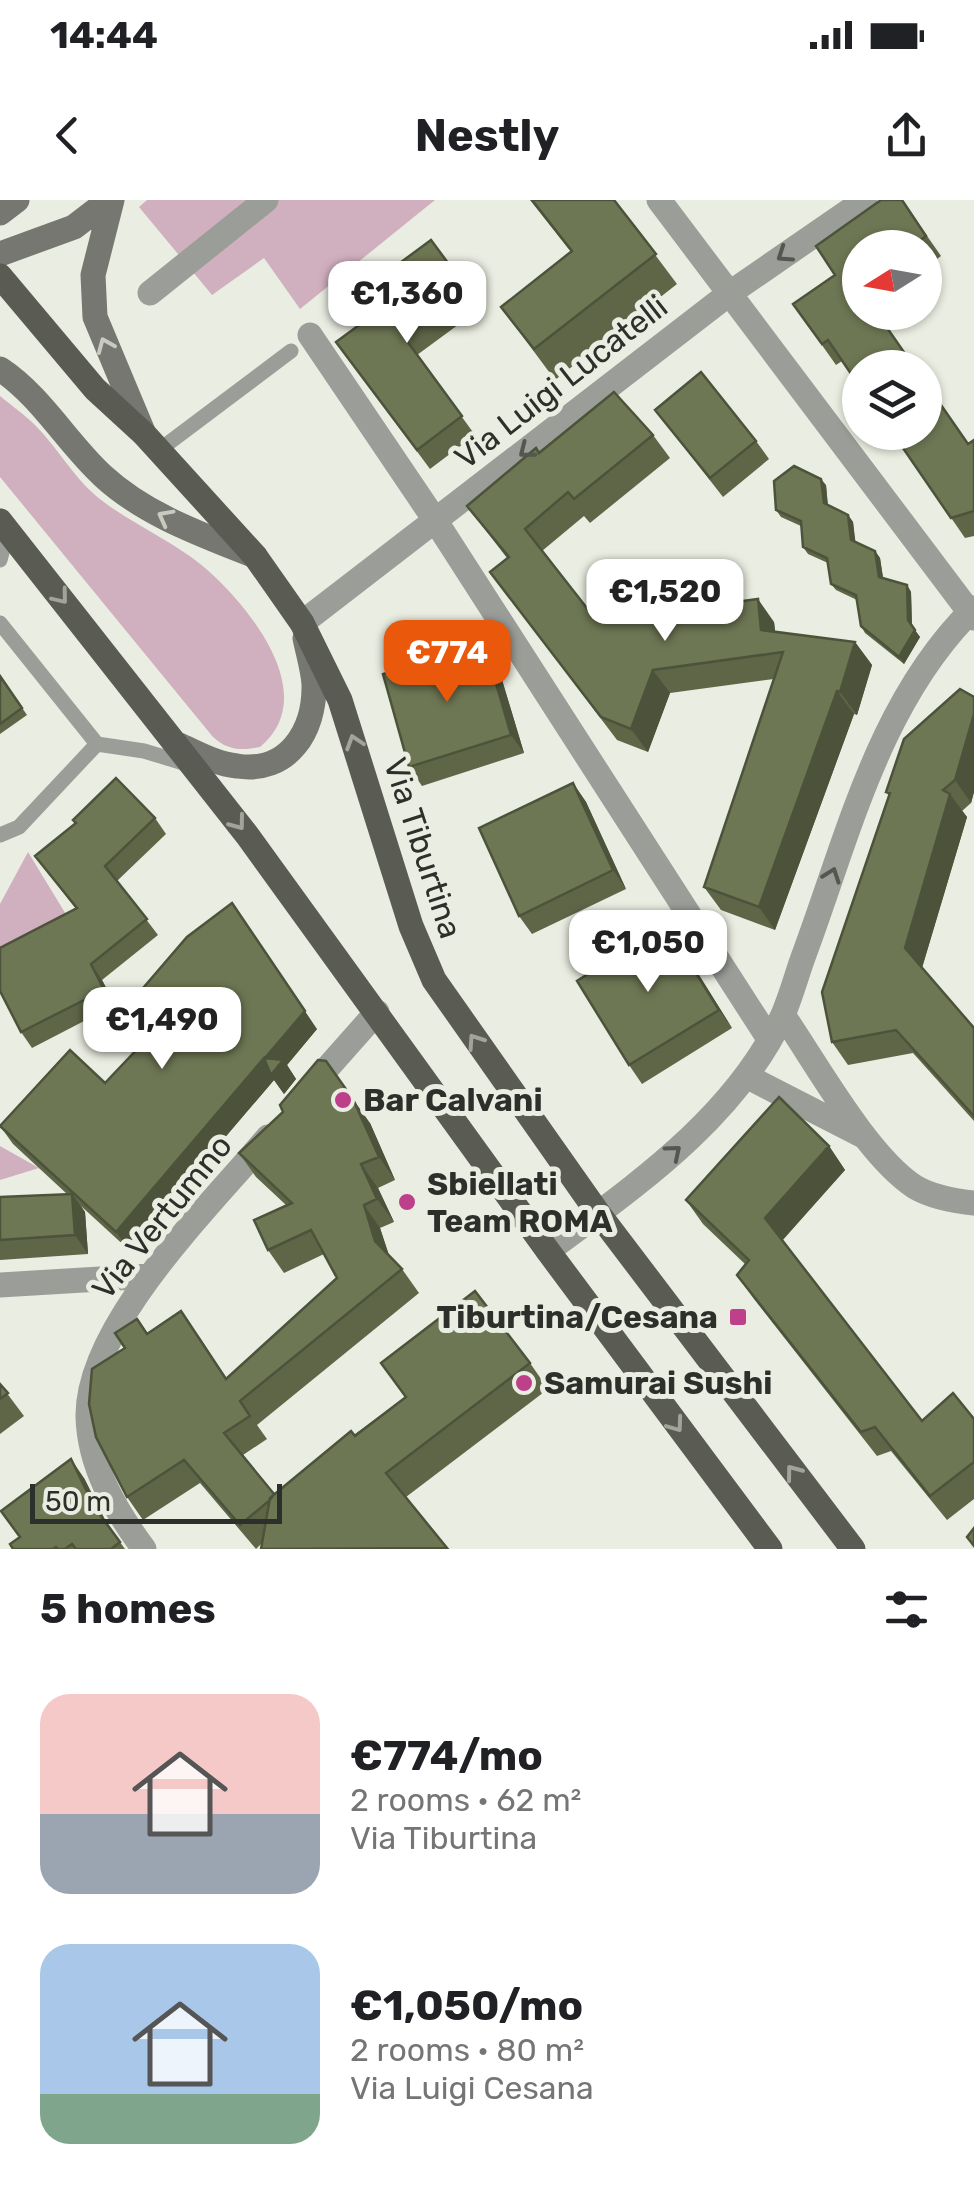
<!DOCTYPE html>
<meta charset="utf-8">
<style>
:root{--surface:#fff;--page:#f2f2f2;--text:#202124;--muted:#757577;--accent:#ea580c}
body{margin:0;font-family:Rubik,sans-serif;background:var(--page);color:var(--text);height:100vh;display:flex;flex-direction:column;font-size:38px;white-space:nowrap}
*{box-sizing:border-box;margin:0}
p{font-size:32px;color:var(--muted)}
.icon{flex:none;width:55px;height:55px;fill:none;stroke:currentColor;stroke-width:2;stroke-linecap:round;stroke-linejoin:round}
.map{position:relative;height:1349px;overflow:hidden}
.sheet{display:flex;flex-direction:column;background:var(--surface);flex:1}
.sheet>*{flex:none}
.needle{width:65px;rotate:259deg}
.tools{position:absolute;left:842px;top:30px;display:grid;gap:20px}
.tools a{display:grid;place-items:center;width:100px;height:100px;border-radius:50%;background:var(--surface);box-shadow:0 2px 8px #0004;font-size:50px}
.scale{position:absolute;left:30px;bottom:25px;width:252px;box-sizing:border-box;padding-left:10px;border:5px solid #2d2f2a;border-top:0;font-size:28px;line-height:35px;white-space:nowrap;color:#2d2f2a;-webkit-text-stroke:8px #eaede1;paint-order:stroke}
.price{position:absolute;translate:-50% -85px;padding:0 22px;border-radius:20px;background:#fff;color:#222;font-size:32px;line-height:65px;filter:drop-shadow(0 2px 5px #0008)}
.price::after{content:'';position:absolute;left:50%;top:60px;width:30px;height:22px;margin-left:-15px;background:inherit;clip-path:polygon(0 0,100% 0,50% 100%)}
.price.on{background:var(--accent);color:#fff}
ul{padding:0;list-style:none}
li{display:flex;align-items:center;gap:30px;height:250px;padding:0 40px}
li span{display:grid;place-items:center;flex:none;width:280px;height:200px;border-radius:30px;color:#555}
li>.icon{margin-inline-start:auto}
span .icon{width:120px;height:120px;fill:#fffc;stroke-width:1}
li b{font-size:42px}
h2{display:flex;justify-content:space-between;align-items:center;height:120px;padding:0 40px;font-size:42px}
.status{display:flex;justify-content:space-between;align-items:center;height:70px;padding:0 50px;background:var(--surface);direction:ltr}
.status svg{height:28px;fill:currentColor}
header{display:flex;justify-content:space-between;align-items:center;height:130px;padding:0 40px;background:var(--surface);font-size:45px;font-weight:700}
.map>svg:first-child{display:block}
</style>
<div class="status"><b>14:44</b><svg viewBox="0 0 49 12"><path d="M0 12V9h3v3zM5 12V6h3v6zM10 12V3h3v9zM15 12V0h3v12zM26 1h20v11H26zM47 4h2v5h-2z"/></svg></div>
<header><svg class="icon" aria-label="back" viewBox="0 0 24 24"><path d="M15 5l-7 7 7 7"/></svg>Nestly<svg class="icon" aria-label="share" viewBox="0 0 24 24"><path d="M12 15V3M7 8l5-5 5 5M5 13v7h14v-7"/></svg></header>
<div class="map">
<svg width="974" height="1349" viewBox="0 0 974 1349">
<rect width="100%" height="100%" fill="#eaede1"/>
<path fill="#d0b0bf" d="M 147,0 L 435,0 L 300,109 L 264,58 L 212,95 L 139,7 Z
M 0,196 C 12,206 25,215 35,225 C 57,247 72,275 95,295 C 132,326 181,343 215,377 C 256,416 319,498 260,547 C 241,551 227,550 213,537 L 0,277 Z
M 28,652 L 67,716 L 0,762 L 0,704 Z
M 0,946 L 39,968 L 0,980 Z"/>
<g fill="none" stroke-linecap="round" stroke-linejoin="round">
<path stroke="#9b9d98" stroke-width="15" d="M 158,251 L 291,151
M 0,360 L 8,331
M 0,423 L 97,544 L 144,551 L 190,565
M 0,635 L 19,627 L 97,544"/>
<path stroke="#9b9d98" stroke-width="25" d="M 659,0 L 974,418
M 150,93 L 266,0
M 310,135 L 435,320 L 769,839
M 302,423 L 730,93 L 865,0
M 783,815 C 816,863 867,956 915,987 C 932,997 954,1001 974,1003
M 746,876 L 863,936
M 307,891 L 377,812
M 548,1051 C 636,985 733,919 782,817 C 791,797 797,773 805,752 C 849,633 880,500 974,408
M 0,1085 L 150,1076
M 144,1349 C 115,1310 89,1266 88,1216 C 87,1125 211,1005 268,937"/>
<path stroke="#757770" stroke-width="25" d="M 112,0 L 93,75 L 95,117 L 144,234
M 0,13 L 17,0
M 0,54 L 74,27 L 109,0
M 0,169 C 41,196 67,243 103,276 C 145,315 203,335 255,356
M 179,545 C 197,553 216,564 237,566 C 288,574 315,531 314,484 C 313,469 308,453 305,438"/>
<path stroke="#5a5c54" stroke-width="25" d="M 0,76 L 95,189 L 144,234 L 255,356 L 302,423 L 340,500 L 411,726 L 434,780 L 598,1013 L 853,1349
M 0,321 L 247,635 L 548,1051 L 770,1349"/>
</g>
<path fill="#5f6648" d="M 530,0 L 614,0 L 677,84 L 555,180 L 501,107 L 571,52 Z
M 902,0 L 941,56 L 925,68 L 925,48 L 860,48 L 860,112 L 842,161 L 836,165 L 793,104 L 835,75 Z
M 431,40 L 481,108 L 417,155 L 475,235 L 430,269 L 336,142 L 400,95 Z
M 655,210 L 756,241 L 769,259 L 723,297 Z
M 892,232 L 968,244 L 974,240 L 974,336 L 965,338 Z
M 653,235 L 670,258 L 590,323 L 584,316 L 542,351 L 597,421 L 774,422 L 775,432 L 855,442 L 872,465 L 857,515 L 854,514 L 775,730 L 721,710 L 704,687 L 774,479 L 670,493 L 648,552 L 617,540 L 490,372 L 507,358 L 467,306 L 539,253 Z
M 826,285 L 828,305 L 848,315 L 853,322 L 855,342 L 875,351 L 880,358 L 883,378 L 907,385 L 911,392 L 912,427 L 920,437 L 904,464 L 865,433 L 861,426 L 857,400 L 836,390 L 831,384 L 828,363 L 808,354 L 803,347 L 801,326 L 781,317 L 776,310 Z
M 496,460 L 524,553 L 422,586 L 409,567 Z
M 0,476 L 27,515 L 0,534 Z
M 974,497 L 974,592 L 971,603 L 962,611 L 967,617 L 922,768 L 974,828 L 974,921 L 913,853 L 848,865 L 832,842 L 889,596 L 886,592 Z
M 573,583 L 586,602 L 626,689 L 532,734 L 519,716 Z
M 155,618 L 166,634 L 117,681 L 158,735 L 102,780 L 115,805 L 32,848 L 21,832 L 76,709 L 35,656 Z
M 679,743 L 732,828 L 642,884 L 629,865 Z
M 131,802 L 317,829 L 287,865 L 296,879 L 284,894 L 274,880 L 129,1050 L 81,1006 L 85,1012 L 88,1054 L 0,1060 L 0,997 L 67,994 L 13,944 L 0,926 L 105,883 L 155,830 L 144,820 Z
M 370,923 L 395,980 L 378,988 L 394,1022 L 380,1028 L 389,1055 L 402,1069 L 419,1093 L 257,1225 L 267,1239 L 243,1255 L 274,1294 L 405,1197 L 381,1163 L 530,1163 L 548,1189 L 406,1297 L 448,1349 L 261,1349 L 262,1343 L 256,1349 L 200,1283 L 143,1320 L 127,1297 L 147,1134 L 198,1135 L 226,1178 L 337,1078 L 324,1054 L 284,1073 L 268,1050 L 286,1005 L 256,977 L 239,953 Z
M 829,946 L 845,970 L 782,1040 L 922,1221 L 974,1219 L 974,1299 L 947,1320 L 891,1251 L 877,1256 L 754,1099 L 737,1075 L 745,1064 L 703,1024 L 686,1000 Z
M 0,1184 L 24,1216 L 0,1234 Z
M 84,1278 L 107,1324 L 125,1349 L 13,1349 L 19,1337 Z"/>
<path fill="#4d533b" d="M 821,279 L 826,285 L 828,310 L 824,303 Z
M 848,315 L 853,322 L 856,346 L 851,340 Z
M 875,351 L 880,358 L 884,384 L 879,377 Z
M 907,385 L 911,392 L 912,427 L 908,420 Z
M 758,399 L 774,422 L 778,454 L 761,430 Z
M 915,430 L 920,437 L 904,464 L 899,457 Z
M 484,442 L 496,460 L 524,553 L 511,535 Z
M 855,442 L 872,465 L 857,515 L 840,492 Z
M 653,470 L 670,493 L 648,552 L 631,529 Z
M 837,491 L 854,514 L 775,730 L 759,707 Z
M 974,514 L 974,592 L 971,603 L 955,580 Z
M 573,583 L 586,602 L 626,689 L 613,670 Z
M 950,594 L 967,617 L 921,771 L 905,748 Z
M 232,703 L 317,829 L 287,865 L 296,879 L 284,894 L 274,880 L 129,1050 L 116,1032 Z
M 666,725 L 679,743 L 732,828 L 719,810 Z
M 91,764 L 102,780 L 115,805 L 104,790 Z
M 353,899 L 370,923 L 395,980 L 379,957 Z
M 829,946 L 845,970 L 782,1041 L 765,1018 Z
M 361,964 L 378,988 L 394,1022 L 377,999 Z
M 72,994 L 85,1012 L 88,1054 L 75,1035 Z
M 364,1005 L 380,1028 L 392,1065 L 375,1041 Z
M 71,1259 L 84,1278 L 108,1326 L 95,1308 Z"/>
<path fill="#6e7754" stroke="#4d533b" stroke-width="2.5" d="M 532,0 L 614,0 L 656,54 L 534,149 L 501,107 L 572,51 Z
M 881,0 L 902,0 L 926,36 L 910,48 L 860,48 L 860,83 L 857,85 L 860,89 L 860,112 L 876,112 L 915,168 L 860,168 L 860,187 L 828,140 L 822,144 L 793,104 L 835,75 L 816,46 Z
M 431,40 L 468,90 L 404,137 L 462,216 L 417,250 L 336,142 L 400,95 L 385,74 Z
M 701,172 L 756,241 L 710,278 L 655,210 Z
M 925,182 L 968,244 L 974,240 L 974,311 L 951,318 L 892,232 L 925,232 Z
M 614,192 L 653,235 L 574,299 L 568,292 L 525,329 L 597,421 L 758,399 L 761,430 L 855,442 L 840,492 L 837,491 L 759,707 L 704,687 L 783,452 L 653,470 L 631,529 L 601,517 L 490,372 L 509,357 L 467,306 L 536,248 L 539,253 Z
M 794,266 L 821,279 L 824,303 L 848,315 L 851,340 L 875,351 L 879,377 L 907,385 L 908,420 L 915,430 L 899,457 L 861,426 L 856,395 L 831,384 L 827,358 L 803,347 L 801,321 L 776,310 L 774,281 Z
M 484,442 L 511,535 L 409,567 L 383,474 Z
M 0,476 L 22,508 L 0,524 Z
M 960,489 L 974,497 L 974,514 L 955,580 L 943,590 L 950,594 L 905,748 L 974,828 L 974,916 L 896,830 L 832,842 L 822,792 L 890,593 L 886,592 L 904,539 Z
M 116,578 L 155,618 L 105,666 L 147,719 L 91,764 L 104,790 L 21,832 L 0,791 L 0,748 L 77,708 L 35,656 L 76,623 L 73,620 Z
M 573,583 L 613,670 L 519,716 L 479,628 Z
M 232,703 L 305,811 L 265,858 L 283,860 L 271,875 L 264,858 L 116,1032 L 0,926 L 70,850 L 105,883 L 159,826 L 131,802 L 187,737 Z
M 666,725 L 719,810 L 629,865 L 577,781 Z
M 318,860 L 326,861 L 353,899 L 379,957 L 361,964 L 377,999 L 364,1005 L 375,1041 L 402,1069 L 240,1201 L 250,1216 L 224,1233 L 274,1294 L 270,1300 L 240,1325 L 184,1260 L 127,1297 L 96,1237 L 89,1204 L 92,1169 L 125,1148 L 115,1133 L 137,1119 L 147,1134 L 181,1111 L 226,1179 L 337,1078 L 311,1030 L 268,1050 L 254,1020 L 292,1003 L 239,953 L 283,912 L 280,905 Z
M 779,897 L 829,946 L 765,1018 L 922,1221 L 953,1193 L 974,1219 L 974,1262 L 930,1296 L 875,1227 L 861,1232 L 737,1075 L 749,1060 L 686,1000 Z
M 72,994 L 75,1035 L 0,1040 L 0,997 Z
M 475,1091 L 530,1163 L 386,1273 L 447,1348 L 261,1349 L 270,1298 L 351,1231 L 355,1236 L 406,1197 L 381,1163 Z
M 0,1184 L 8,1193 L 0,1199 Z
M 71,1259 L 95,1308 L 120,1342 L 111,1349 L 76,1349 L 72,1344 L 65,1349 L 58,1349 L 56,1347 L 53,1349 L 13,1349 L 10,1344 L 20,1337 L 1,1311 Z
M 974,1328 L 974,1346 L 967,1337 Z"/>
<defs><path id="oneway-chevron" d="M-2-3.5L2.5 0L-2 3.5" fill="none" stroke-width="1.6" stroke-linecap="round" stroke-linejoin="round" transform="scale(2.5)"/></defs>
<g stroke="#545650">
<use href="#oneway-chevron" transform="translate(784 55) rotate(146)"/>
<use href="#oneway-chevron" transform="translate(526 251) rotate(142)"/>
<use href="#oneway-chevron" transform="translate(832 675) rotate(-70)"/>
<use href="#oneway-chevron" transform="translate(674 952) rotate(-40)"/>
</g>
<g stroke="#c7cabf">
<use href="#oneway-chevron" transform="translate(105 145) rotate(-113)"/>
<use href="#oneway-chevron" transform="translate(165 317) rotate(-152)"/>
</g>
<g stroke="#a2a49a">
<use href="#oneway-chevron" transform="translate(61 397) rotate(51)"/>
<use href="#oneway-chevron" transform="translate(354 542) rotate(-108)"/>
<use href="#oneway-chevron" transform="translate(238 623) rotate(53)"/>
<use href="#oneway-chevron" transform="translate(475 841) rotate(-124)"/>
<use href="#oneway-chevron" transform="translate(676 1225) rotate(54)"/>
<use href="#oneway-chevron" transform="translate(793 1272) rotate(-127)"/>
</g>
<g fill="#be3f8a" stroke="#eaede1" stroke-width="4">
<circle cx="343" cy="900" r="10"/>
<circle cx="407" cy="1002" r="10"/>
<rect x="728" y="1107" width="20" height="20" rx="5"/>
<circle cx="524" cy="1183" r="10"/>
</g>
<g text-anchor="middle" stroke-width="10" stroke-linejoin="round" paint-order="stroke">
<g font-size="32" fill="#2d2f2a" stroke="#eaede1">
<text transform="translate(561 182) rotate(-38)" y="11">Via Luigi Lucatelli</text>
<text transform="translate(423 648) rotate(72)" y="11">Via Tiburtina</text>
<text transform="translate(162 1017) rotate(-51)" y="11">Via Vertumno</text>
</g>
<g font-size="32" font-weight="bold" fill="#2d2f2a" stroke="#eaede1" text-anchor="start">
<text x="363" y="911">Bar Calvani</text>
<text x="427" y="995">Sbiellati<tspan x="427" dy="37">Team ROMA</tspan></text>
<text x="718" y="1128" text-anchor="end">Tiburtina/Cesana</text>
<text x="544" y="1194">Samurai Sushi</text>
</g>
</g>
</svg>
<div class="tools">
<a><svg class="needle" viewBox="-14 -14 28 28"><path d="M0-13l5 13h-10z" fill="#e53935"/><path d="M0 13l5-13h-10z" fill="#757577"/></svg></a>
<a><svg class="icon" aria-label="layers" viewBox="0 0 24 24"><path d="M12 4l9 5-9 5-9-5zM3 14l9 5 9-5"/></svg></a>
</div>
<div class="scale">50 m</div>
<b class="price" style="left:407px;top:146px">€1,360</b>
<b class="price" style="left:665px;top:444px">€1,520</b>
<b class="price on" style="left:447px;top:505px">€774</b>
<b class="price" style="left:648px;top:795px">€1,050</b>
<b class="price" style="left:162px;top:872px">€1,490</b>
</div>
<section class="sheet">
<h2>5 homes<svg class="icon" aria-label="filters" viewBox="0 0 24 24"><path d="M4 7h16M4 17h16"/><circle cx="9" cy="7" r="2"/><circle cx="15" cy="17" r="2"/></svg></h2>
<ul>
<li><span style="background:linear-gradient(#f6c9c9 60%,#9aa5b1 0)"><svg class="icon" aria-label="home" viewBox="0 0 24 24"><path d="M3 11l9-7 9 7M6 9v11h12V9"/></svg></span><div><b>€774/mo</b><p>2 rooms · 62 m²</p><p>Via Tiburtina</p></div></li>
<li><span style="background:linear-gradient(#a9c7e8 75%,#7fa58c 0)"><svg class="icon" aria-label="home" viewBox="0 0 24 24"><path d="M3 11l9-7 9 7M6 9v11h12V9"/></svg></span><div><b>€1,050/mo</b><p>2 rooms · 80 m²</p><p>Via Luigi Cesana</p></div></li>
</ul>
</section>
